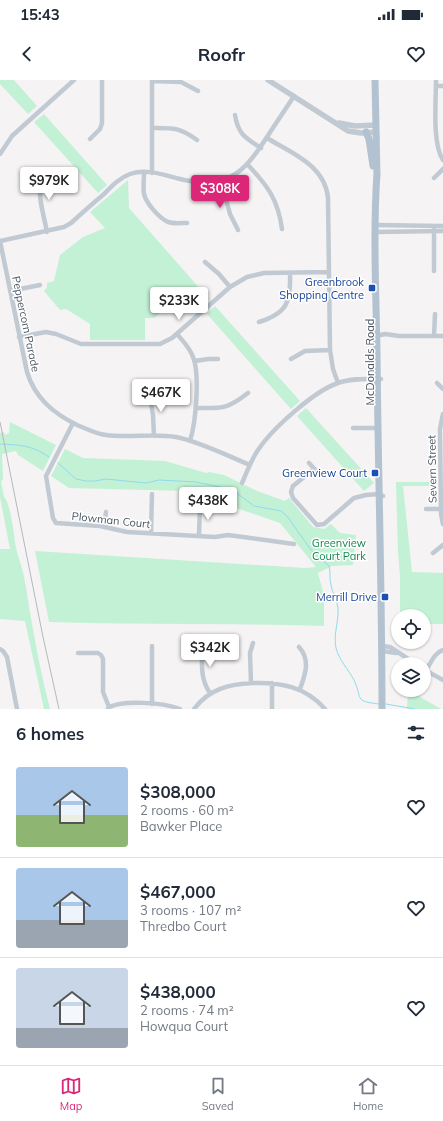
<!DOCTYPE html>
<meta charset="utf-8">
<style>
:root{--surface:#fff;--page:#f6f6f7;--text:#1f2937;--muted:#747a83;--line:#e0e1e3;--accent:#db2777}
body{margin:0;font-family:Mulish,sans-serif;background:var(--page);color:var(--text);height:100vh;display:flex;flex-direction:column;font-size:15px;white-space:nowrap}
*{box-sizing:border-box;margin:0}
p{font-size:13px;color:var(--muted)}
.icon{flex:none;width:22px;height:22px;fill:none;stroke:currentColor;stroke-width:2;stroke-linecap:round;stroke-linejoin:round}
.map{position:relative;height:629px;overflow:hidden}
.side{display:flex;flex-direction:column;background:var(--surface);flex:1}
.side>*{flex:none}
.fabs{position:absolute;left:391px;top:529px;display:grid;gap:8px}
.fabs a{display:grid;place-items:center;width:40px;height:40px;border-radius:50%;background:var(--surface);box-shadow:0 1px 3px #0004;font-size:20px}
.price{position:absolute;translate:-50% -34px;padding:0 9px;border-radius:4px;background:#fff;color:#222;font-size:13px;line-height:26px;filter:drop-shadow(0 1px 2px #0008)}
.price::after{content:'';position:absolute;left:50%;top:24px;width:12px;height:9px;margin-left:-6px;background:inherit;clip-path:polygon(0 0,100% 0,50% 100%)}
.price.active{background:var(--accent);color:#fff}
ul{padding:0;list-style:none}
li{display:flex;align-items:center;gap:12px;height:100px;padding:0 16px}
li+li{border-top:1px solid var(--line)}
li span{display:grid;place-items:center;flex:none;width:112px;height:80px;border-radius:4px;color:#555}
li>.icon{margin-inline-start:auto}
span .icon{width:48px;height:48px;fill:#fffc;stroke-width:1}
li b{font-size:17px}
h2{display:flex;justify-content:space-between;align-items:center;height:48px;padding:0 16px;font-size:17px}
.status{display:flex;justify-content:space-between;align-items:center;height:28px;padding:0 20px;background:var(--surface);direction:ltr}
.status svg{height:11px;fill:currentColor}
header{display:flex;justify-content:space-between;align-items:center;height:52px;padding:0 16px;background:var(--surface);font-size:18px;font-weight:700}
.tabs{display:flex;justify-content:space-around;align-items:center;height:56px;border-top:1px solid var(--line);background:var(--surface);font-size:11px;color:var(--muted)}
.tabs a{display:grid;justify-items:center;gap:2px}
.tabs .active{color:var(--accent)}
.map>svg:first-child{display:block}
</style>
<div class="status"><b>15:43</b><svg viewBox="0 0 49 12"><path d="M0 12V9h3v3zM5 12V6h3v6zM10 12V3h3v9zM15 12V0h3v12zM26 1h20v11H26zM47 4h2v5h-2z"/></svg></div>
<header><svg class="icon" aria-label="back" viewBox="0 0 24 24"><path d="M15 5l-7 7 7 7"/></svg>Roofr<svg class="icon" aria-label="heart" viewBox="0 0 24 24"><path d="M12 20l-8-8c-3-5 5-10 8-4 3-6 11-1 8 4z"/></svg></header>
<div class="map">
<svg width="443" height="629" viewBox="0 0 443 629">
<rect width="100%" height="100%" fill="#f5f3f3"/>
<path fill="#c3f1d5" d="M 0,0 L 14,0 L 37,26 L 28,34 L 0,4 Z
M 44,34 L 107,105 L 98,113 L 34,42 Z
M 128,100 L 129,128 L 209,219 L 200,227 L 185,211 L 154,238 L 145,238 L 145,260 L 90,260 L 90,244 L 66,229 L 60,230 L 44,211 L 47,207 L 47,203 L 54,201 L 60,175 L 83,157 L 105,148 L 90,132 Z
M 215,226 L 300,321 L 291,329 L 207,234 Z
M 306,328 L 374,403 L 364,411 L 297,336 Z
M 10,342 L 56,365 L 43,391 L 18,375 L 16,371 L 2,374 L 3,400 L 1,401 L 4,417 C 11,423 14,458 16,467 C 17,473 19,479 21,485 C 25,498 27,513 29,527 C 35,561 41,595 50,629 L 44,629 L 25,541 L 0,539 L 0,469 L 10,469 L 0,417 L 0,353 L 4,352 L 5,355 L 9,353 Z
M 65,369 L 83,378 L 165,381 L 206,393 L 209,392 L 224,395 L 257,411 L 285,421 L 289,418 L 313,447 L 324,449 L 331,444 L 340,453 L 356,455 L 353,485 L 332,486 L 318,493 L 324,515 L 324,546 C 232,543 141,545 49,542 L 35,471 L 305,488 L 316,487 L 280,443 L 187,411 L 69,408 L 51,396 Z
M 396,402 L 436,402 L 436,406 L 403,406 L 412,492 L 443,493 L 443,544 L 424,544 L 424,536 L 400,536 L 400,497 L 398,472 Z
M 408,610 L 441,629 L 407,629 Z"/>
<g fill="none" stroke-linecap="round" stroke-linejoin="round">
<path stroke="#90daee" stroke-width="1" d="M 0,364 C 20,365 32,365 49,377
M 58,383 L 76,399 L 86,401 L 95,401 L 106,399 L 146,403 L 159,400 L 196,402 L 225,408 L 238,414 L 254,426 L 281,431 L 287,436 L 311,470 L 329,486 C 331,492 329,498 331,505 C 332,512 337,520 338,528 C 339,541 333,555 336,568 C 339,580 348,589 354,600 C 363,619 353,621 379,624
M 386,624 L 415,629"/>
<path stroke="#c1cad2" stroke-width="4.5" d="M 436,0 C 436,22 432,63 443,80
M 152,1 L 181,2 L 198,11
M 436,6 L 443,6
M 235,35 C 238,54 245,58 261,68
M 152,48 C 173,48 179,47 197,60
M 267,58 C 291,73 325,85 328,118 L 330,270 L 333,289 L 338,303
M 90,59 L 100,49 L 102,43 L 102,0
M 0,74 L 12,56 L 74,0
M 248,85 C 268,106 278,120 282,149
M 144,92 C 144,99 143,107 144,114 C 146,123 159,138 168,142 C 174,144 181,143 187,143
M 152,93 L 152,0
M 434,98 L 443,89
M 221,100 L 230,134 L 238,150
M 375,145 L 443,146
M 434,149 L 434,191
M 47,152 C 45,140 37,115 41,104 C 43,98 48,94 53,90
M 375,152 L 443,151
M 0,161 L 27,292 C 35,318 53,333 77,345 C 87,349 96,354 106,355 C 129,358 153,353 176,357 C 198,361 228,376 250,385
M 0,161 L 64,147 L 71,143 C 82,133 92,124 103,115 C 111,107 119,98 130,94 C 146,88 164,95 180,99 C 227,110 243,94 267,57 C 276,43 285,30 294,16
M 205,182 L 219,194 L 230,207
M 10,211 L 40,205
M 259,242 C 288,233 291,221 290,193
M 177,254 C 183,261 190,268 193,277 C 200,294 196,342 190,361
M 376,256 L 385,254 L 399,256 L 443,256
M 434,256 L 435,234
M 19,257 L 46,252 L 56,254 L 81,264 L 160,264 L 172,258 L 230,207 L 247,197 L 264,193 L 329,192
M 291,279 L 305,271 L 330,270
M 195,281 L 208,279 L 218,279
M 437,303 L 443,309
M 149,311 L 153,335 L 154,356
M 196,328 C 222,328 226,330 248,313
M 443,334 L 440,349 L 441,434 L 443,444
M 73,343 L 46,396 L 53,438 L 56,443 L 100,446 L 127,452 L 215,457 L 228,455 L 294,464
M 353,348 L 379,348
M 309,383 L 319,394
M 314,389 L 293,406 L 291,412 L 293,418 L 317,445 L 324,444 L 354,418 L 366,415 L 379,414 L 383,416
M 242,403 C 247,392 251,380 258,370 C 272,349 314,311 338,303 C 351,298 367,299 381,299
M 426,429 L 441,429
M 104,447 L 106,432
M 151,453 L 152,414
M 199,456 L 200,425
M 433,473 L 443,465
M 382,566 L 390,567 L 416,584
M 202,567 C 202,583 200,599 210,613
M 299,567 C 311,580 305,595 300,609
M 0,569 L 3,571 L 7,577 L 17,629
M 382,571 L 396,573
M 78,573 L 98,573 L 101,575 L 103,579 L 103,612 L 109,627
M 425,590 L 443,600
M 426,590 C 431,583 434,573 443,570
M 251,603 L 250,573 L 253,563
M 152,624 L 152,566
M 108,628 C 121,619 165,623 180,629
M 194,629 C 209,609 229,604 253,603 C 281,602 306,607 325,629
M 272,629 L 272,603"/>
<path stroke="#c1cad2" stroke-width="5.5" d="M 268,0 L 348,51 L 361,53 L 376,52
M 339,43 L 355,46 L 376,45"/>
<path stroke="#b3c2d1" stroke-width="7" d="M 375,0 L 377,96
M 366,52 L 369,59 L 373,86
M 377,93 C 373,153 376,213 377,272 C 378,391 382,510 382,629"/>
<path stroke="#b5b8bd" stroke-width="1" d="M 0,342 L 43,557 L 59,629"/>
</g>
<g fill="#1a4fb4" stroke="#fff" stroke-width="1.5">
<rect x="368" y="204" width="8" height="8" rx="2"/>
<rect x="371" y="389" width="8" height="8" rx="2"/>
<rect x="381" y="513" width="8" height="8" rx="2"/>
</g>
<g text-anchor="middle" stroke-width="3" stroke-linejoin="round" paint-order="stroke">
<g font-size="11" fill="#164399" stroke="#fff" text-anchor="end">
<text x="364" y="206">Greenbrook<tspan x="364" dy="13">Shopping Centre</tspan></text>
<text x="367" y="397">Greenview Court</text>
<text x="377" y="521">Merrill Drive</text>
</g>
<g font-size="11" fill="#4a5661" stroke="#fff">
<text transform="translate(26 244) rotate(78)" y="4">Peppercorn Parade</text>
<text transform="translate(370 282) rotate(-90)" y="4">McDonalds Road</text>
<text transform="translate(432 389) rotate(-91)" y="4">Severn Street</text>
<text transform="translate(111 440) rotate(6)" y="4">Plowman Court</text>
</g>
<g font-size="11" fill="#17864f" stroke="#fff">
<text x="339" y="467">Greenview<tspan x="339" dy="13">Court Park</tspan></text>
</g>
</g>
</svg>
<div class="fabs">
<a><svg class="icon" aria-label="locate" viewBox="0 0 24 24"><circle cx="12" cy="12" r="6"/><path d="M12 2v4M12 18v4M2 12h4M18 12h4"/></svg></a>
<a><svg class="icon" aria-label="layers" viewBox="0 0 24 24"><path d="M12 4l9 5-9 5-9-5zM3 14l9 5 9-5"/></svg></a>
</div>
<b class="price" style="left:49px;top:121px">$979K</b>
<b class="price active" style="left:220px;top:129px">$308K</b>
<b class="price" style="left:179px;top:241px">$233K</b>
<b class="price" style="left:161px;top:333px">$467K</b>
<b class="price" style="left:208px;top:441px">$438K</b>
<b class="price" style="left:210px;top:588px">$342K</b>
</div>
<section class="side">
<h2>6 homes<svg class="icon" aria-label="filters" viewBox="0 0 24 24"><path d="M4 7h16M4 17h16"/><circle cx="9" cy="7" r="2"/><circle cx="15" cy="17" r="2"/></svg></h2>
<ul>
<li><span style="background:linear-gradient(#a9c7e8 60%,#8fb573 0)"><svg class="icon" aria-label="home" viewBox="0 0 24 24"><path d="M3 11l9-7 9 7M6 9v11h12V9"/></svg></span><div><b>$308,000</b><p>2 rooms · 60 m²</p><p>Bawker Place</p></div><svg class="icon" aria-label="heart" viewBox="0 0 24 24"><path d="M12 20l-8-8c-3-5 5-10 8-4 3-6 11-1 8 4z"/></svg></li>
<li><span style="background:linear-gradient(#a9c7e8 65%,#9aa5b1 0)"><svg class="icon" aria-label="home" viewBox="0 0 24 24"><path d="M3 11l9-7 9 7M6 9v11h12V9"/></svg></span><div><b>$467,000</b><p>3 rooms · 107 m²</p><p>Thredbo Court</p></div><svg class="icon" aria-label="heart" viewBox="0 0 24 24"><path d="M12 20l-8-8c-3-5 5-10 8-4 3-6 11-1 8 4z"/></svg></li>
<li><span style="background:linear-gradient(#c9d6e8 75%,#9aa5b1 0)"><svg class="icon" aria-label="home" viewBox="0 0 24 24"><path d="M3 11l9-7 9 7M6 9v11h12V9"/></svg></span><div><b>$438,000</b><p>2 rooms · 74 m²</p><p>Howqua Court</p></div><svg class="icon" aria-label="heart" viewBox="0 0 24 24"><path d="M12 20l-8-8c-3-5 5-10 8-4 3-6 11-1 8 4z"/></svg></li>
</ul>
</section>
<nav class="tabs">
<a class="active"><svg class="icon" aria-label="map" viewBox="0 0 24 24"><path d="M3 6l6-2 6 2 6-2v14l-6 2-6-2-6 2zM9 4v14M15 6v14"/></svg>Map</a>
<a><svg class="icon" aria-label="saved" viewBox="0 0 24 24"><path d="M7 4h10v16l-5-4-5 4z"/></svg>Saved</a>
<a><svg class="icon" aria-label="home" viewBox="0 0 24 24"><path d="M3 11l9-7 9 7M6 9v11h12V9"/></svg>Home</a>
</nav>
